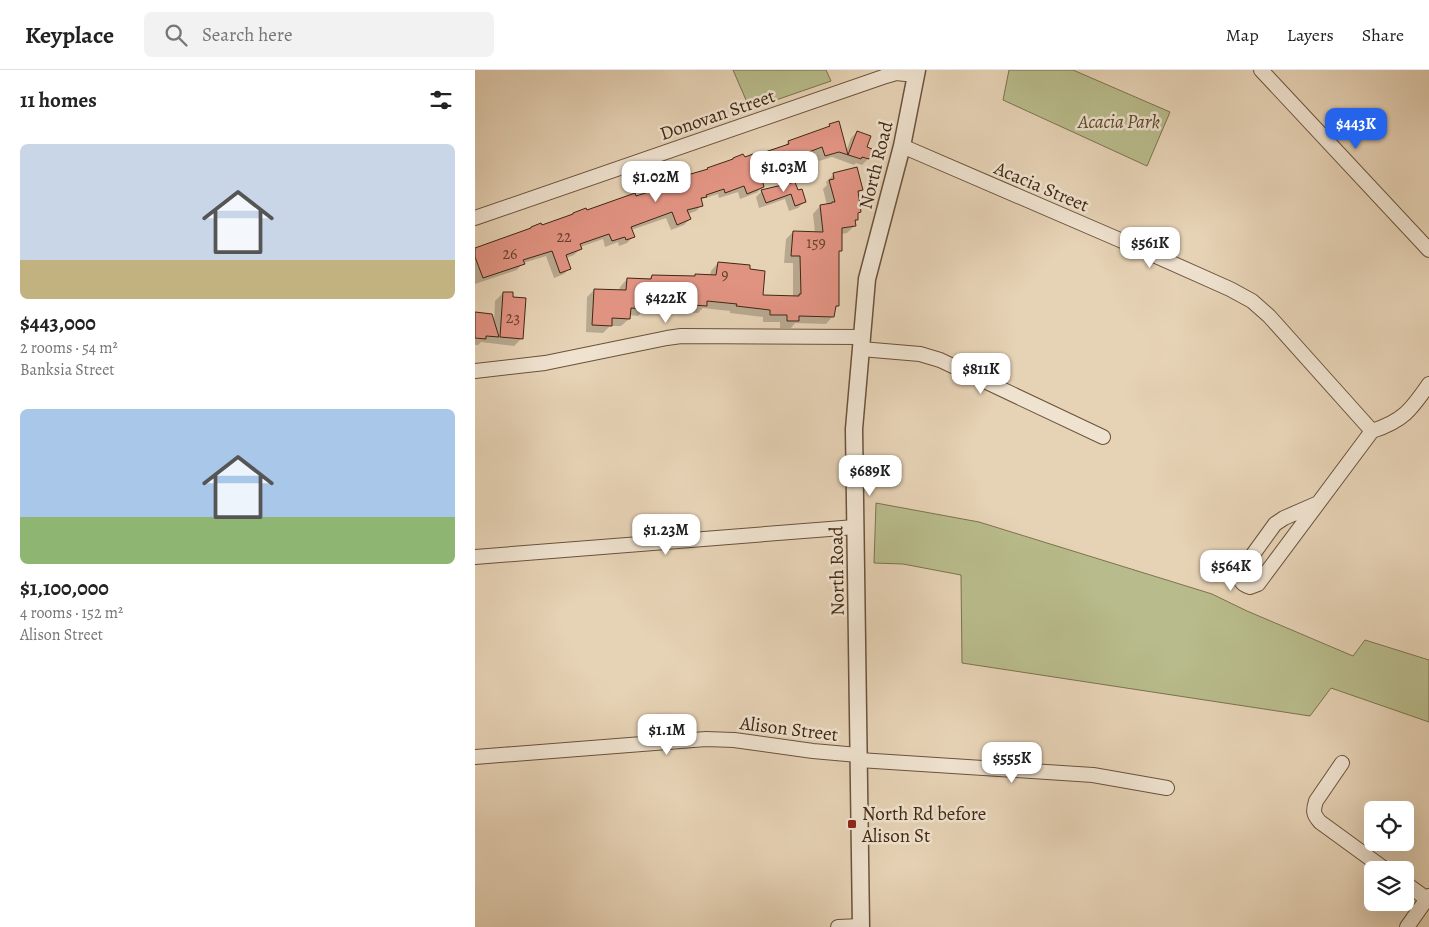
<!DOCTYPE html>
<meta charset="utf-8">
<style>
:root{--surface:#fff;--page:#f2f2f2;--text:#222;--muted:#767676;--line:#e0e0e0;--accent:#2563eb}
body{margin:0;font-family:Alegreya,serif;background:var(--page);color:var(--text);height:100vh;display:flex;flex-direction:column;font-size:19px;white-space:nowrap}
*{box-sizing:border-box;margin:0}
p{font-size:16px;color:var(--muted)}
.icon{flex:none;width:28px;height:28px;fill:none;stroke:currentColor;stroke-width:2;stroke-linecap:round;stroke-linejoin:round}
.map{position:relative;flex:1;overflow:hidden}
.details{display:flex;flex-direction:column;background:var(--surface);width:475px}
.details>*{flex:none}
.controls{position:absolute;left:889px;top:731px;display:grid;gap:10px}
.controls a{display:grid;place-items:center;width:50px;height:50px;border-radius:8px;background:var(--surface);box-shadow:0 5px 20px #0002;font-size:25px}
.price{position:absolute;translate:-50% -42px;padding:0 11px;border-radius:10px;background:#fff;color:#222;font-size:16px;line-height:32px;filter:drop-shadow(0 1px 2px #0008)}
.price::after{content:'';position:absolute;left:50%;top:30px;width:15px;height:11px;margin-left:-8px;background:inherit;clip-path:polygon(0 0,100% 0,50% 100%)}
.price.current{background:var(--accent);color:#fff}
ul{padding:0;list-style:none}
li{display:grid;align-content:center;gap:10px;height:265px;padding:0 20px}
li span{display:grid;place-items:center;height:155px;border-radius:8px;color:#555}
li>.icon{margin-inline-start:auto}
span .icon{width:90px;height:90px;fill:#fffc;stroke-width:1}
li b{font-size:21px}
h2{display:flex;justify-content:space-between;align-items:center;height:60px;padding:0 20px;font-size:21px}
header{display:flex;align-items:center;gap:30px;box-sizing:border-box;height:70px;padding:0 25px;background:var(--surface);border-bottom:1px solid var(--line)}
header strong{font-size:24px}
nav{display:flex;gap:28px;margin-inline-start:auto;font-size:18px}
.search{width:350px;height:45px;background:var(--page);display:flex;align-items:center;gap:12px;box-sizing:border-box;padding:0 18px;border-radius:8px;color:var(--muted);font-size:19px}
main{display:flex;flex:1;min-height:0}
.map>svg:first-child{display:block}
</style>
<header>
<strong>Keyplace</strong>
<div class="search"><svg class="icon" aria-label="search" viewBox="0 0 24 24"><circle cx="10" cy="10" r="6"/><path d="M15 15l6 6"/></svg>Search here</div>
<nav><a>Map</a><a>Layers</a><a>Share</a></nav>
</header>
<main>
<section class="details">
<h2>11 homes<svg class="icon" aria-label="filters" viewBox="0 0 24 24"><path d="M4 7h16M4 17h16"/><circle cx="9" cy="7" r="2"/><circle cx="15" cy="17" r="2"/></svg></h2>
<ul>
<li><span style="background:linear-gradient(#c9d6e8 75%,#c2b280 0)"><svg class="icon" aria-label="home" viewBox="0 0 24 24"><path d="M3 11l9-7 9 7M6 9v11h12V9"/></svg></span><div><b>$443,000</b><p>2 rooms · 54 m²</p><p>Banksia Street</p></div></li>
<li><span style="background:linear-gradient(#a9c7e8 70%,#8fb573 0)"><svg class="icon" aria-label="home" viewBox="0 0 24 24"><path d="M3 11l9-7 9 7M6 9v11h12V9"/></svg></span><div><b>$1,100,000</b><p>4 rooms · 152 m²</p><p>Alison Street</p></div></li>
</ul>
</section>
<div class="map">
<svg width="954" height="857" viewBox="0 0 954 857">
<rect width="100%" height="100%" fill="#e6d2b5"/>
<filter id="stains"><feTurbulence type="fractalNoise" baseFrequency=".004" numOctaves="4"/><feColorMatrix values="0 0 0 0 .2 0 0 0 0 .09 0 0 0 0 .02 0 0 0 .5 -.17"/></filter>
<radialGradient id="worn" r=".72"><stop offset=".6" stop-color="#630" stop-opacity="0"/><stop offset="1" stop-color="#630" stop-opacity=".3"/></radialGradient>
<path fill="#b8bb8b" stroke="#7c724e" d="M 258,0 L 351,0 L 356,11 L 275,39 Z
M 534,0 L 598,0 L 695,42 L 672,96 L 528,30 Z
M 401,433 L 504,452 L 737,524 L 772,541 L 878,586 L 890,570 L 954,590 L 954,652 L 856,618 L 835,646 L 487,593 L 486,505 L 428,494 L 399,493 Z"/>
<path fill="#0003" d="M 355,55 L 371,82 L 376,68 L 382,62 L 390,78 L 396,80 L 393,89 L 387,95 L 381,93 L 379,95 L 357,87 L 344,91 L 341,83 L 312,93 L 313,95 L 307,102 L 285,108 L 288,117 L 282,122 L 286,121 L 265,129 L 263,122 L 244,128 L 243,124 L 227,129 L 226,131 L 227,135 L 221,141 L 213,144 L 215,149 L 209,155 L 196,160 L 191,148 L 156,160 L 158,167 L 152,173 L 144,176 L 143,172 L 130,177 L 128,169 L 105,177 L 105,179 L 99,185 L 91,188 L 95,198 L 89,204 L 79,208 L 71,186 L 48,193 L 42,200 L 0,214 L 0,180 L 112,141 L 180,121 L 185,116 L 231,100 L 233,99 L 278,88 L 308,77 L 313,72 L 351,59 Z
M 359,104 L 387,120 L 382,124 L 384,142 L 382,145 L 382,149 L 379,153 L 379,156 L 372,163 L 366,164 L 365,180 L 363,183 L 363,236 L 359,239 L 358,246 L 351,254 L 320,253 L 316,258 L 305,258 L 305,252 L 288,252 L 288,247 L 255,243 L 255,241 L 228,238 L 223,243 L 198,242 L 193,246 L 185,246 L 185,239 L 170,239 L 163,246 L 154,245 L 154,249 L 146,256 L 135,256 L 128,263 L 111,262 L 112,227 L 119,220 L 144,221 L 145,217 L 152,209 L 173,210 L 177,206 L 218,208 L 220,206 L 235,206 L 236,201 L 243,193 L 286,226 L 318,227 L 318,193 L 309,193 L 311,169 L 318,162 L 340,163 L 338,144 L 345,136 L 352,135 L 348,119 L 352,115 L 351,112 Z
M 287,121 L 322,122 L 329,132 L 323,138 L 314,141 L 310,129 L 284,138 L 281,127 Z
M 28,223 L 47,268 L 39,276 L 6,272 L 3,275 L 0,275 L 0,244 L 19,254 L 20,231 Z"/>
<path fill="#e19382" stroke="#412812" d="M 364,51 L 373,85 L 382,61 L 396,66 L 392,77 L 397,79 L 394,89 L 387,87 L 386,89 L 364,82 L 350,86 L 347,77 L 313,90 L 315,96 L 286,104 L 289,117 L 272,124 L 269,116 L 250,123 L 249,119 L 231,125 L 232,127 L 226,128 L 228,136 L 212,140 L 216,149 L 202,155 L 197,142 L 156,157 L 160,167 L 151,170 L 150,167 L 137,171 L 134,164 L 105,174 L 107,179 L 91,185 L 96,199 L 85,203 L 77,181 L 48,190 L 50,194 L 8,208 L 0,187 L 0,178 L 56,158 L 56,157 L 66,153 L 67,155 L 98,144 L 98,143 L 111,138 L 112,140 L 160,123 L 161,126 L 186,118 L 185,115 L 195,110 L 233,99 L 232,98 L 258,89 L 258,88 L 268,84 L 270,87 L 278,84 L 278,86 L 314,74 L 313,71 L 355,56 L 354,54 Z
M 382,97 L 388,120 L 383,121 L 386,142 L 383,143 L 383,150 L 380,150 L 381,156 L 367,158 L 367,181 L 364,181 L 364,236 L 361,236 L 359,247 L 324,246 L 324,251 L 312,251 L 312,245 L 295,245 L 295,240 L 261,236 L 262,234 L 232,231 L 232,236 L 202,234 L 202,239 L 192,239 L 192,232 L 172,232 L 171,239 L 156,238 L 155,249 L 137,248 L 137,256 L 117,255 L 119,219 L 151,220 L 152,208 L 176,209 L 177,205 L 220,206 L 220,204 L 241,205 L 243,192 L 275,195 L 275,199 L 290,201 L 288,225 L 324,226 L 324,224 L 326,224 L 325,186 L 316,186 L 318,161 L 348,162 L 345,135 L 357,133 L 357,132 L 360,132 L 354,110 L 359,109 L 358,103 Z
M 320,112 L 323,120 L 327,119 L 331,132 L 320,136 L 316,124 L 291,133 L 286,120 Z
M 28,222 L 38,222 L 38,227 L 51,228 L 48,269 L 25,267 Z
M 0,242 L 17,244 L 24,267 L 11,266 L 11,269 L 0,268 Z"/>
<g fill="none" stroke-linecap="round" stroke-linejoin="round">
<defs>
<path id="minor" d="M 786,0 L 954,180
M 427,76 L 645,170 L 755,219 L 777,231 L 794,246 L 897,361
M 0,148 L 411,6 L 421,3 L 441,5
M 386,279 L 445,284 L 465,290 L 628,367
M 0,301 L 70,293 L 192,268 L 206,266 L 387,267
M 841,434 L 809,448 L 800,454 L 766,501 C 763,510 767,515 775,517 L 783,514 L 897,361 C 928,351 936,340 954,314
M 0,487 L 380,457
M 0,687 L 231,669 L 259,670 L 338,681 L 383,685
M 384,690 L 618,705 L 692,718
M 867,693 L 841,731 C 838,741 838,744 845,752 L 911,800
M 930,813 L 952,829
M 363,857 L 386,856
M 932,857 L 954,826"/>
<path id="tertiary" d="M 386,857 L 379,359 L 392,209 L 427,76 L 442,0"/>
</defs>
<use href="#minor" stroke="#6a523b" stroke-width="16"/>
<use href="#tertiary" stroke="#6a523b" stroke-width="19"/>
<use href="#minor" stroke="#efe2cf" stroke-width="14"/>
<use href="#tertiary" stroke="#efe2cf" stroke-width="16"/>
</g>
<rect fill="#8f2418" stroke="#efe2cf" stroke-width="2" x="372" y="749" width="10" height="10" rx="2.5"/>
<g text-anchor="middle" stroke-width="5" stroke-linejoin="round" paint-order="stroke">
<g font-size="16" fill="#69432e">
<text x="89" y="172">22</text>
<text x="341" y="178">159</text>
<text x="35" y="189">26</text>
<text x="250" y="210">9</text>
<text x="38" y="253">23</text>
</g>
<g font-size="19" fill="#412812" stroke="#efe2cf">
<text transform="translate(242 44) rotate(-19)" y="7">Donovan Street</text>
<text transform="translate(400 95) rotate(-76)" y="7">North Road</text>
<text transform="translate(567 116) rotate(23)" y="7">Acacia Street</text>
<text transform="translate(361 501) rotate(-91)" y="7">North Road</text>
<text transform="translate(314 658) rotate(7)" y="7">Alison Street</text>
</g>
<g font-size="19" font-style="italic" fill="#59452a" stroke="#efe2cf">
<text x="644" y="58">Acacia Park</text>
</g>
<g font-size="19" fill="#412812" stroke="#efe2cf" text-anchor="start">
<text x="387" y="750">North Rd before<tspan x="387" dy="22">Alison St</tspan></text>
</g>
</g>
<rect width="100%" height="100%" filter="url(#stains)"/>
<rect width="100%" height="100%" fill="url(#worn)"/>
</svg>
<div class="controls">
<a><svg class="icon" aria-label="locate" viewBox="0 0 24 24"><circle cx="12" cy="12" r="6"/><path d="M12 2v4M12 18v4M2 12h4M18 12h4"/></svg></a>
<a><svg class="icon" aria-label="layers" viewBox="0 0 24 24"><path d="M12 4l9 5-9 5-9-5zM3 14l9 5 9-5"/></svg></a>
</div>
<b class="price current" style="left:881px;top:80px">$443K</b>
<b class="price" style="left:309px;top:123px">$1.03M</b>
<b class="price" style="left:181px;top:133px">$1.02M</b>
<b class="price" style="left:675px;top:199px">$561K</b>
<b class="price" style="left:191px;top:254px">$422K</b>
<b class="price" style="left:506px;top:325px">$811K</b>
<b class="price" style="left:395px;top:427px">$689K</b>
<b class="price" style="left:191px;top:486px">$1.23M</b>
<b class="price" style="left:756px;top:522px">$564K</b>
<b class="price" style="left:192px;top:686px">$1.1M</b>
<b class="price" style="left:537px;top:714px">$555K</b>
</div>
</main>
